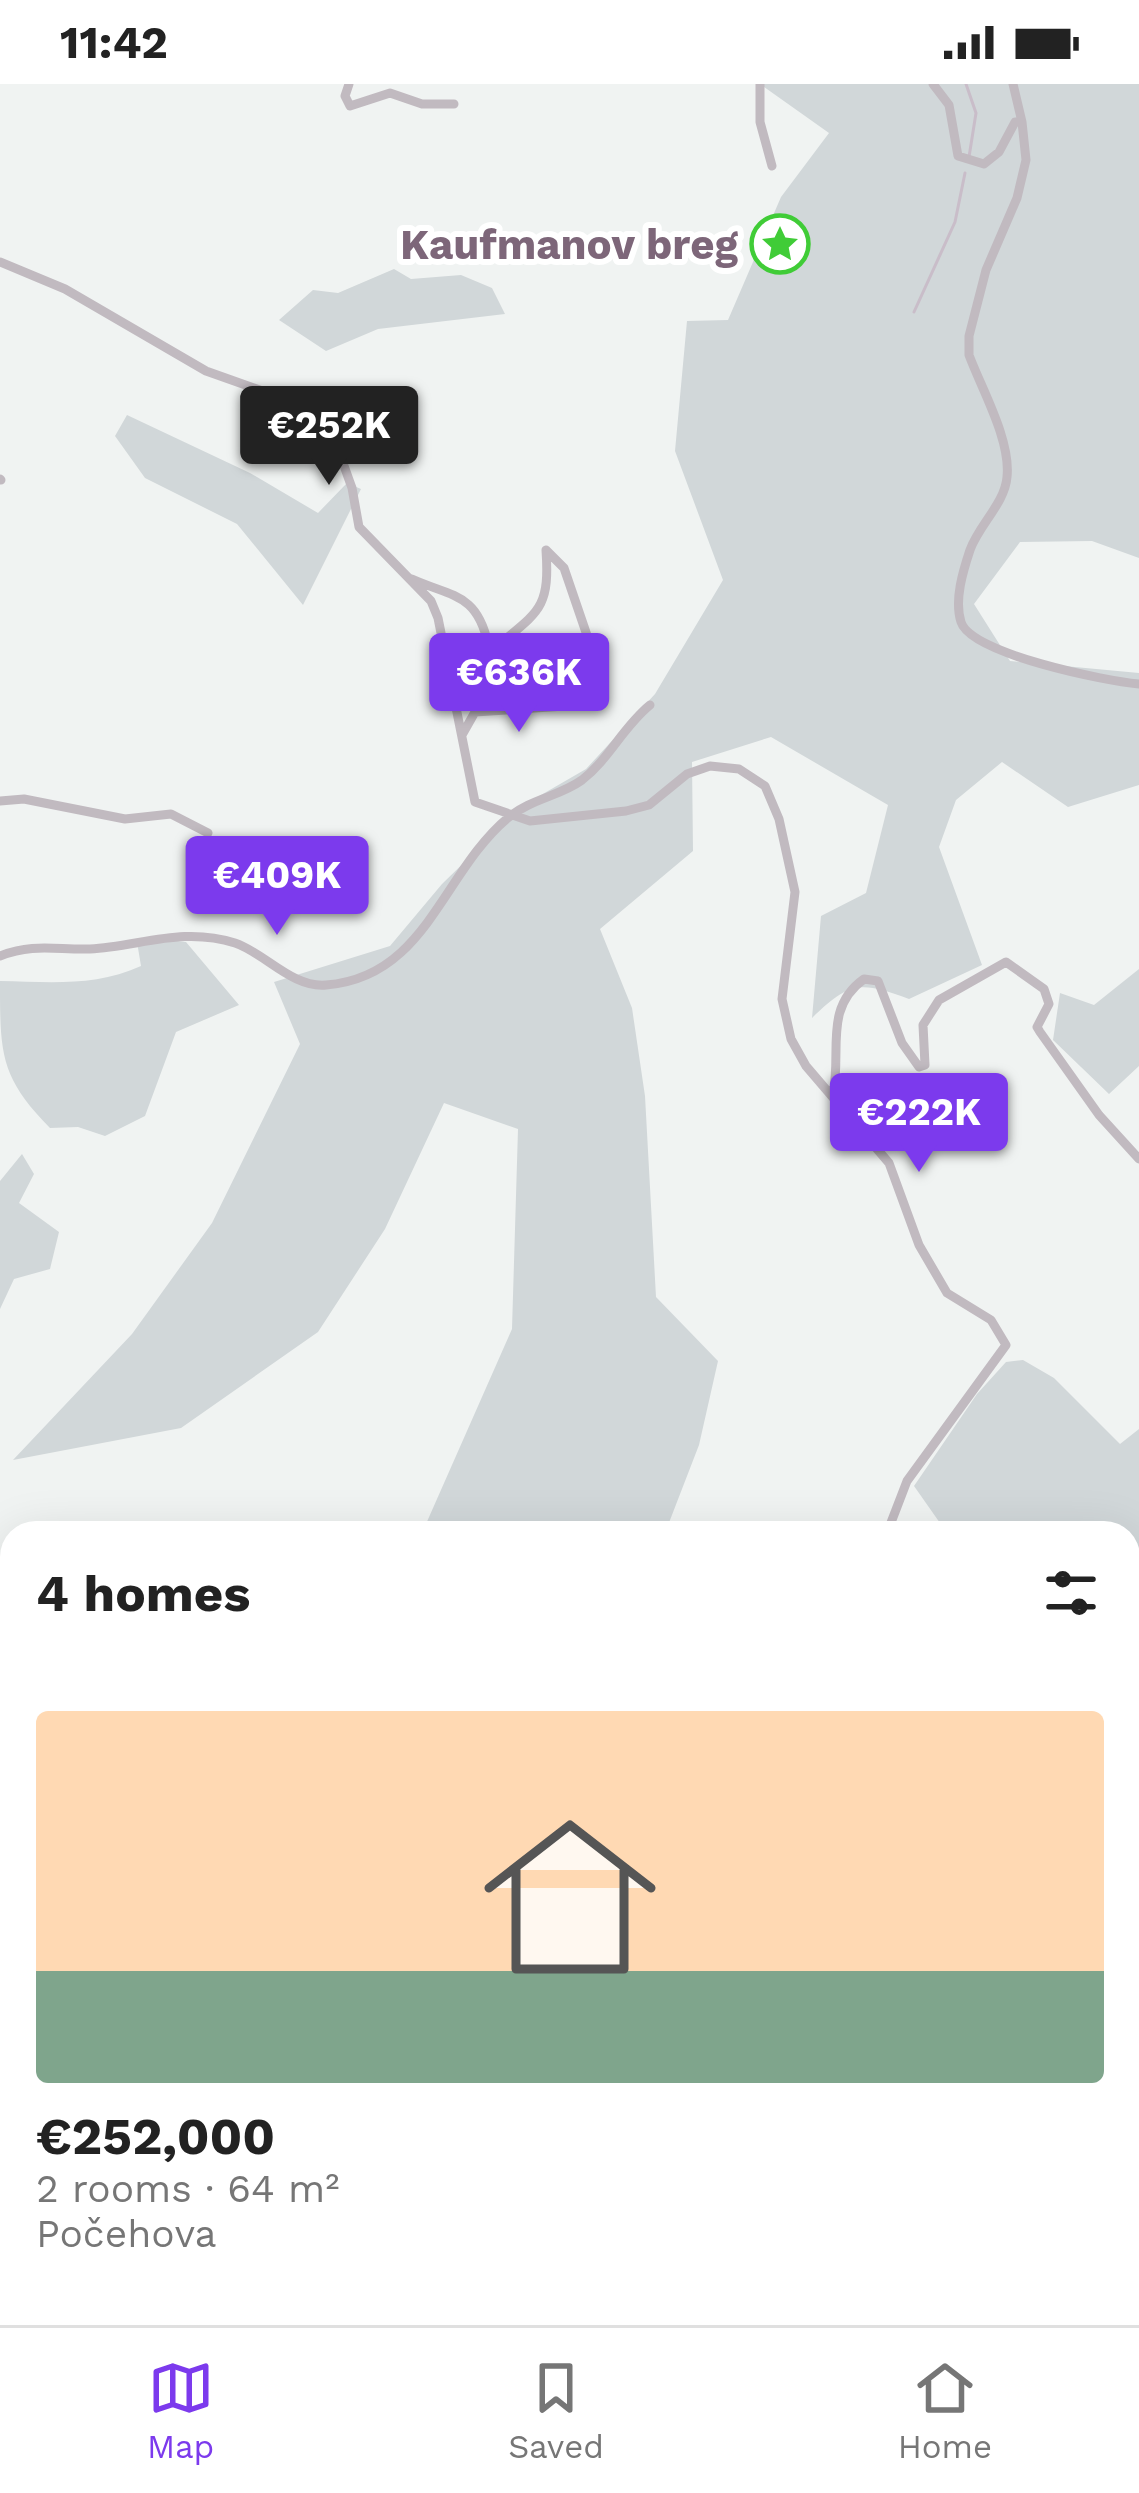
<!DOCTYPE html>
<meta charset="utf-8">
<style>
:root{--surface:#fff;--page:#f6f6f6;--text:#222;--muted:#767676;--line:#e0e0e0;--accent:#7c3aed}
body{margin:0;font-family:"Work Sans",sans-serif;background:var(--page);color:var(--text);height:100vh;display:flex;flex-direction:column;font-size:45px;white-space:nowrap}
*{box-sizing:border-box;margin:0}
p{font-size:39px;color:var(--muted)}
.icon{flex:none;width:66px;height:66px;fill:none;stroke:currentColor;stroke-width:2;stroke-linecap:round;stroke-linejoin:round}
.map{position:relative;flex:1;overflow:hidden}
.drawer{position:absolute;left:0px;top:1437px;width:1140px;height:804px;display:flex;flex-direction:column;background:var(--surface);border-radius:36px 36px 0 0;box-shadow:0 12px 48px #0002}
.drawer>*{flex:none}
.price{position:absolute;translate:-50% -102px;padding:0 27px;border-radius:12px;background:var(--accent);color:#fff;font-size:39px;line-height:78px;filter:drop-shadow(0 3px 6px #0008)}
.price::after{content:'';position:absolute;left:50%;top:72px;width:36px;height:27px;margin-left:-18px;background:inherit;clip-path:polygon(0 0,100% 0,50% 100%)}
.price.active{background:#222;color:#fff}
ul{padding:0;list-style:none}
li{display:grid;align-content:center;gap:24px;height:636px;padding:0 36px}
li+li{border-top:3px solid var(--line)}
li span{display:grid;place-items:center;height:372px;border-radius:12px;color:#555}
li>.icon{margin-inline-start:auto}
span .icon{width:216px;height:216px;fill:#fffc;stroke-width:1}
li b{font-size:51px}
h2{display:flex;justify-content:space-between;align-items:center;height:144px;padding:0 36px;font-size:51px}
.status{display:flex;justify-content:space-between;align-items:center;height:84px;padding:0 60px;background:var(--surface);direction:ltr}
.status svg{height:33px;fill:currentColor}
.menu{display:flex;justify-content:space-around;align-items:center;height:168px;border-top:3px solid var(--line);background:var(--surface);font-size:33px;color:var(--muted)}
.menu a{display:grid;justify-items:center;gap:6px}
.menu .active{color:var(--accent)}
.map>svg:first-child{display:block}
</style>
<div class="status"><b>11:42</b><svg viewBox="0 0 49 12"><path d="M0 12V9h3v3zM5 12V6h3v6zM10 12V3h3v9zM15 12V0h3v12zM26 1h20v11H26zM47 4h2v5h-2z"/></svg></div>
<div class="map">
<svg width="1139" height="2241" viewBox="0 0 1139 2241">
<rect width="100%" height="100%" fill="#f0f3f2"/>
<path fill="#d1d7d9" d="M 760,0 L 1139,0 L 1139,474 L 1092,457 L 1020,458 L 974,520 L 1010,577 L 1139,589 L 1139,701 L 1068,723 L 1002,678 L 956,716 L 939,763 L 982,881 L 909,915 C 860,897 850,897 812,934 L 821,832 L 866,809 L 888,721 L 771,653 L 692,678 L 693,767 L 600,845 L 632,924 L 645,1012 L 656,1213 L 718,1277 L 699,1361 L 665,1449 L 422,1449 L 512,1245 L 518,1045 L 444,1019 L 385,1145 L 318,1248 L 181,1344 L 13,1376 L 132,1250 L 212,1139 L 300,960 L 274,898 L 390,862 L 442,800 L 522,722 L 586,685 L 655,610 L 723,496 L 675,367 L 687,237 L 728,236 L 781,113 L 829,49 Z
M 394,185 L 411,195 L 461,191 L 492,204 L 505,230 L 378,245 L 326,267 L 279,236 L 313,206 L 338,209 Z
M 127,331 L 250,389 L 318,429 L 347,399 L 361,405 L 303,521 L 237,440 L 145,394 L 115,352 Z
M 161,855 L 186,858 L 239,921 L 176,948 L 145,1032 L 105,1052 L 78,1043 L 50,1044 C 0,993 0,970 0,897 C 49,898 95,903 141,882 L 137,858 Z
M 1139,885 L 1139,982 L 1109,1010 L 1053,956 L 1060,909 L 1094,921 Z
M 22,1070 L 34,1090 L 19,1119 L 59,1148 L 50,1185 L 14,1195 L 0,1225 L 0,1097 Z
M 1023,1276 L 1054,1294 L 1120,1360 L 1139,1345 L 1139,1606 L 1128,1612 L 1128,1449 L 947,1449 L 914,1402 L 977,1310 L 1006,1278 Z"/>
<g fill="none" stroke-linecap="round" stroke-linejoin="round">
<path stroke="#c9bdc9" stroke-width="3" d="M 966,0 L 976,29 L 969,73
M 914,228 L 955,138 L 965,89
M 1128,1689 L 1139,1683
M 1128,1886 L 1139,1890
M 0,2068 L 12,2056
M 1128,2069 L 1139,2062
M 646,2229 L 648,2241
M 1116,2229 L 1121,2241
M 71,2241 L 84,2229"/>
<defs>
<path id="secondary" d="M 0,1675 L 12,1680
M 1128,2193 L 1139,2205"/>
</defs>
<use href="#secondary" stroke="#b7afb6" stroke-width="16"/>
<path stroke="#c1bac0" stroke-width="9" d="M 349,0 L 345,12 L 350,22 L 390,9 L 422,20 L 454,20
M 760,0 L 760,38 L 772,82
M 933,0 L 949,21 L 958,72 L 984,80 L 999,68 L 1015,38 L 1022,38 L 1026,76 L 1017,114 L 986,186 L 969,252 L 969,271 C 982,306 1011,356 1007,393 C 1005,419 979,441 970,466 C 963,487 954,516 961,538 C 971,570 1106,597 1139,600
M 1013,0 L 1022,38
M 0,178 L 65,205 L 206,287 L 325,329 L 352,404 L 359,443 L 431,517 L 438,534 L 475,718 L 530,737 L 626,727 L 649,721 L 687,690 L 710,682 L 739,685 L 765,702 L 779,735 L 795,808 L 782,915 L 791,955 L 806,982 L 889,1079 L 919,1161 L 947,1209 L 991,1236 L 1006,1261 L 907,1397 L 887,1449
M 0,395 L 1,396
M 412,495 C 452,513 477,509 488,560 L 496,563 C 539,527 550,525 546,466 L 564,484 L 591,563
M 462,651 L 475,628 L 565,622
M 0,717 L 24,715 L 125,735 L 171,730 L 208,749
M 0,872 C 33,859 56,866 90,865 C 138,863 182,842 235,859 C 265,869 292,904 326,901 C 427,893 442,788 509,733 C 531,715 560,712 582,696 C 609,675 623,643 650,621
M 833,1009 C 842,969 823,924 864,895 L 878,897 L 902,959 L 919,983 L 925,981 L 923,941 L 939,916 L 1006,878 L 1044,905 L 1049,920 L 1037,943 L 1040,948 L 1099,1031 L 1139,1075
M 1128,2006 L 1139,2002"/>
<use href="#secondary" stroke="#fff" stroke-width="14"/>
</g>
<defs>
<symbol id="sight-ring" viewBox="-11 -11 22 22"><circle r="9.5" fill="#fff" stroke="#40cc37" stroke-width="1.5"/><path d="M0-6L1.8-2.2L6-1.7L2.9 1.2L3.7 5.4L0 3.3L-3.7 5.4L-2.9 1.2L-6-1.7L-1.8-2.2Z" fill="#40cc37"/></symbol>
</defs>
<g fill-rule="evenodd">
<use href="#sight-ring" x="747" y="127" width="66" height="66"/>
</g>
<g text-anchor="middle" stroke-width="12" stroke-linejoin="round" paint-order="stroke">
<g font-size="42" font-weight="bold" fill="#7d6679" stroke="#fff" text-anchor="end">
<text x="738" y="175">Kaufmanov breg</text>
</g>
</g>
</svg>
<b class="price active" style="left:329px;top:404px">€252K</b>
<b class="price" style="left:519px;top:651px">€636K</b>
<b class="price" style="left:277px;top:854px">€409K</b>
<b class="price" style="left:919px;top:1091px">€222K</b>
<section class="drawer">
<h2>4 homes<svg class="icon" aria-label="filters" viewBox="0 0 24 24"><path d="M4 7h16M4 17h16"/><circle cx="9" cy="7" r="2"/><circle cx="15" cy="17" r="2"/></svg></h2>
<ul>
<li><span style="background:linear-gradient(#ffd9b3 70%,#7fa58c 0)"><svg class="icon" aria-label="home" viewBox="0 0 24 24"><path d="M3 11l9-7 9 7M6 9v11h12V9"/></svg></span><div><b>€252,000</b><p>2 rooms · 64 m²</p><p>Počehova</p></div></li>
</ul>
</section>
</div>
<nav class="menu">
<a class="active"><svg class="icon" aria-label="map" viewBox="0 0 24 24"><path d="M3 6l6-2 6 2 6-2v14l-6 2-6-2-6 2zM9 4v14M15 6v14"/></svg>Map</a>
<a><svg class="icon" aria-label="saved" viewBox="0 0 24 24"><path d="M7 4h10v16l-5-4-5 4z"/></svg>Saved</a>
<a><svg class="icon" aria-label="home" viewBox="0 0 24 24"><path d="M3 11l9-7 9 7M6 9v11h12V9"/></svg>Home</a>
</nav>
